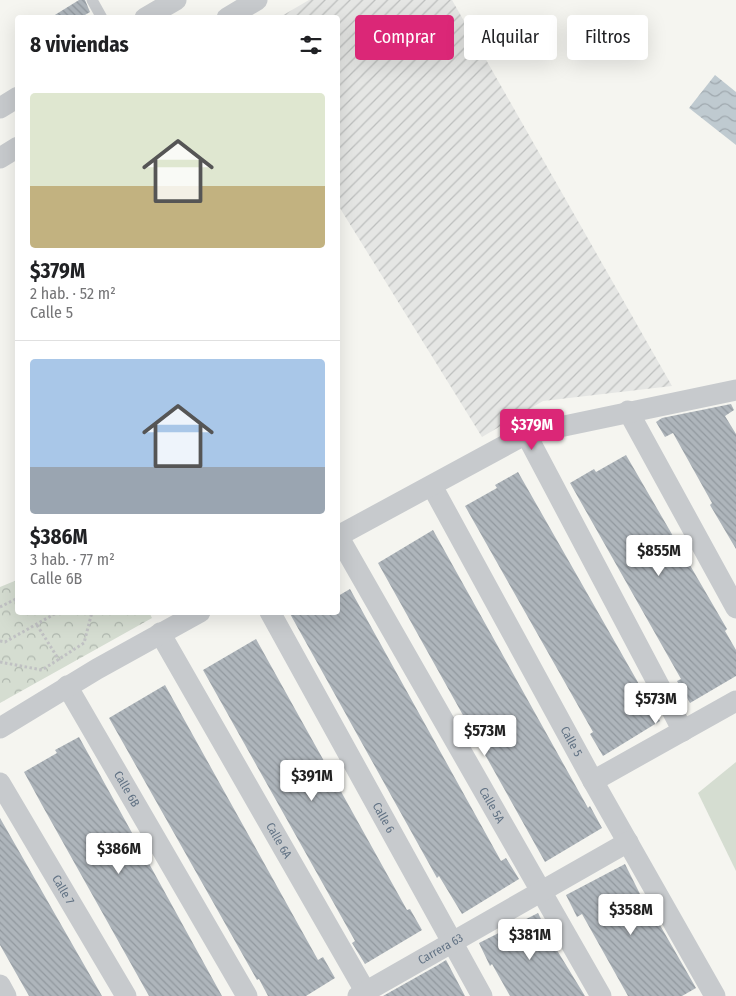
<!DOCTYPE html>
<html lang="es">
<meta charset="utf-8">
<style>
:root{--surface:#fff;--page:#f2f2f2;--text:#202124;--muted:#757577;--line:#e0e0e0;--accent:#db2777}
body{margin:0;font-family:"Fira Sans Condensed",sans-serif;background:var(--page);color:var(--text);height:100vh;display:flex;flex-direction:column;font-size:19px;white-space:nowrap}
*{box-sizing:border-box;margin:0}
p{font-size:16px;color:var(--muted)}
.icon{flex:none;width:28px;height:28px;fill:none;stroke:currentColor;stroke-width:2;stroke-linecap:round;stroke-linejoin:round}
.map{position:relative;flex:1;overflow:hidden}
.side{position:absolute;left:15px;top:15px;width:325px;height:600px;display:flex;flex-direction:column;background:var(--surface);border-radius:5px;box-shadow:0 5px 20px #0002}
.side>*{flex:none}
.hud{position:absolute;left:355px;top:15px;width:305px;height:45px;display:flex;gap:10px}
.price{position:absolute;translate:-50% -42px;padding:0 11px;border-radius:5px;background:#fff;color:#222;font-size:16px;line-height:32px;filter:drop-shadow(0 1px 2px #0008)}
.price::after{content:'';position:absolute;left:50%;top:30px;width:15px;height:11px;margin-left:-8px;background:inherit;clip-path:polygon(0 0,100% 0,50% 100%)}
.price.current{background:var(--accent);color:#fff}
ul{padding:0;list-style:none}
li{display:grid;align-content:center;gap:10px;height:265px;padding:0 15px}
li+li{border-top:1px solid var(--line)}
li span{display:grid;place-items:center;height:155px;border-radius:5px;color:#555}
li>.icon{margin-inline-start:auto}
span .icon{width:90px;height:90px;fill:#fffc;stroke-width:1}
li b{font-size:21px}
h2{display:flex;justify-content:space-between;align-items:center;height:60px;padding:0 15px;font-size:21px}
.chip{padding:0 18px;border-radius:5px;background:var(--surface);box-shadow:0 5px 20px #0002;font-size:18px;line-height:45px}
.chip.current{background:var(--accent);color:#fff}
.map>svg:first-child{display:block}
</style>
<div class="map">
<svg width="736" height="996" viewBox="0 0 736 996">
<defs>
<pattern id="industrial-furrows" width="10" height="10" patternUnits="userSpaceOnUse" patternTransform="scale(1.25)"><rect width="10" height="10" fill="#e5e6e4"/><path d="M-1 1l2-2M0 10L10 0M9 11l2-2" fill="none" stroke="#bdbfbe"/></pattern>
<pattern id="park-crowns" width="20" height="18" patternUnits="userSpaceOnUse" patternTransform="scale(1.25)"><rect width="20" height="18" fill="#d5ddd1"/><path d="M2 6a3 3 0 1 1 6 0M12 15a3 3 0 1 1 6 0" fill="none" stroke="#b0b8af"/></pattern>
<pattern id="water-waves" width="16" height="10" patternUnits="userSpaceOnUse" patternTransform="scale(1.25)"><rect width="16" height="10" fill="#bfcad0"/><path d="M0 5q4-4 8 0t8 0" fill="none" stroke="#9fa8ae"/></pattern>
<pattern id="building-back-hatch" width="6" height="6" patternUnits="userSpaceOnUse" patternTransform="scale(1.25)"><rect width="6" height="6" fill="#aeb5bb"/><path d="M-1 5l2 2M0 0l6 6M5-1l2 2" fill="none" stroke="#91989e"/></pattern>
</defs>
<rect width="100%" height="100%" fill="#f5f5f0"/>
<path fill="url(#industrial-furrows)" d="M 309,0 L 452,0 L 672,386 L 543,401 L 482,437 L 338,205 L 338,18 L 280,17 Z"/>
<path fill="url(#park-crowns)" d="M 17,580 L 18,612 L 149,612 L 152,618 L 0,703 L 0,587 Z"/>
<path fill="#d5ddd1" d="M 736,762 L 736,871 L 698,793 Z"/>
<path fill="url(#water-waves)" d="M 715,75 L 736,92 L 736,145 L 689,108 Z"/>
<path fill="url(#building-back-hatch)" d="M 79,0 L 85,0 L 90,12 L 80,18 L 50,18 Z
M 731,404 L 734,410 L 725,416 L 736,434 L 736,549 L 710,505 L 712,503 L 673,433 L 665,437 L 656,422 L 662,418 Z
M 626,455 L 727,629 L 725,631 L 736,650 L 736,676 L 690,703 L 677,681 L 681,679 L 570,483 L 594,469 L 596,472 Z
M 518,472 L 660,721 L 603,756 L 590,734 L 593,732 L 465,506 L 497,488 L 495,485 Z
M 433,530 L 588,808 L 590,806 L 602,828 L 545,862 L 378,563 Z
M 350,589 L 501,861 L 506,858 L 519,879 L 462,914 L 439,876 L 437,878 L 289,612 L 338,612 L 338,596 Z
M 256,639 L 407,910 L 410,909 L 422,930 L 365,964 L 352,943 L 355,941 L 203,670 Z
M 165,685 L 318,960 L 323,957 L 335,978 L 306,996 L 268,996 L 259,979 L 257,980 L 109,718 Z
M 79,737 L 152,869 L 222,996 L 149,996 L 42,805 L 24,772 L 57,753 L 55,750 Z
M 0,818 L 79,956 L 102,996 L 29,996 L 0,945 Z
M 625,864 L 643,900 L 645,899 L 696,988 L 682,996 L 628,996 L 582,914 L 577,917 L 566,895 Z
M 538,913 L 555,947 L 585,996 L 510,996 L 492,964 L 490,966 L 479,943 Z
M 446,960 L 465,996 L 383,996 L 438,965 Z"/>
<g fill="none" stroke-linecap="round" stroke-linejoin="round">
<path stroke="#c0c1c3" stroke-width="3" stroke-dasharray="2.5 2.5" stroke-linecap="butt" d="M 0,607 L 18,598
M 37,625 L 59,660
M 0,641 L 5,642 L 58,612
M 0,662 L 42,670 L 84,643 L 92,612"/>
<path stroke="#c7cacd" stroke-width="11" d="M 92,0 L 102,18"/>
<g stroke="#c7cacd" stroke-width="21">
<path d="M 145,18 L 176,0"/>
<path d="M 227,18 L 257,0"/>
<path d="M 0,108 L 18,97"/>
<path d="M 0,158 L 18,147"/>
<path d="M 628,411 L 736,608"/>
<path d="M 526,434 L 683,731"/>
<path id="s1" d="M 432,486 L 593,781 L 715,996"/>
<path id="s2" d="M 338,536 L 601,996"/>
<path d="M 338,536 L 526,434 L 736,390"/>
<path id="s3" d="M 270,612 L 482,996"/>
<path id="s4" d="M 160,633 L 368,996"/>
<path id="s5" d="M 67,686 L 247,996"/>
<path d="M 0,728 L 97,669 L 200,612"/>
<path d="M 593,781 L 736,701"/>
<path id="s6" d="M 0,783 L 126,996"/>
<path d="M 0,985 L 6,996"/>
<path id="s7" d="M 358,996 L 628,842"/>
</g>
</g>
<g text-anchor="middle" stroke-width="5" stroke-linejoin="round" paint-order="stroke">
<g font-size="12" fill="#617284" stroke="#fff">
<text dy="4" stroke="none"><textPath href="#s1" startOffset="291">Calle 5</textPath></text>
<text dy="4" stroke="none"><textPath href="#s5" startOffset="119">Calle 6B</textPath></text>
<text dy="4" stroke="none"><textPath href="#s2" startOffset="310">Calle 5A</textPath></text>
<text dy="4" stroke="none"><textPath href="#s3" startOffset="235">Calle 6</textPath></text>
<text dy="4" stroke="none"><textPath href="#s4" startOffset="239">Calle 6A</textPath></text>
<text dy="4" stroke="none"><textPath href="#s6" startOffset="124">Calle 7</textPath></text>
<text dy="4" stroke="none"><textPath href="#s7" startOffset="95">Carrera 63</textPath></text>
</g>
</g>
</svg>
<b class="price current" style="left:532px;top:451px">$379M</b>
<b class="price" style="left:659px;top:577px">$855M</b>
<b class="price" style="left:656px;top:725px">$573M</b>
<b class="price" style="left:485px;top:757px">$573M</b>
<b class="price" style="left:312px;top:802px">$391M</b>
<b class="price" style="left:119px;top:875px">$386M</b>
<b class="price" style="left:631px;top:936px">$358M</b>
<b class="price" style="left:530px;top:961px">$381M</b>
<div class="hud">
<a class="chip current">Comprar</a>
<a class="chip">Alquilar</a>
<a class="chip">Filtros</a>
</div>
<section class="side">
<h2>8 viviendas<svg class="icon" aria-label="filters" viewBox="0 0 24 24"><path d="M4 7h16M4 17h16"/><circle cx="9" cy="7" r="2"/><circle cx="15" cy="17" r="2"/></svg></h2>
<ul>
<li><span style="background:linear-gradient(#dfe7d0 60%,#c2b280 0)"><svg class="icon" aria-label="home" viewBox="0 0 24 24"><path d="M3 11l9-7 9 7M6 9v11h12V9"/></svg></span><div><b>$379M</b><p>2 hab. · 52 m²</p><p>Calle 5</p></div></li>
<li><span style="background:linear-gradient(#a9c7e8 70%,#9aa5b1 0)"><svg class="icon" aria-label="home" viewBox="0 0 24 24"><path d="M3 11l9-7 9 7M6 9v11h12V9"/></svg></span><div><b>$386M</b><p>3 hab. · 77 m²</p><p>Calle 6B</p></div></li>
</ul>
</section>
</div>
